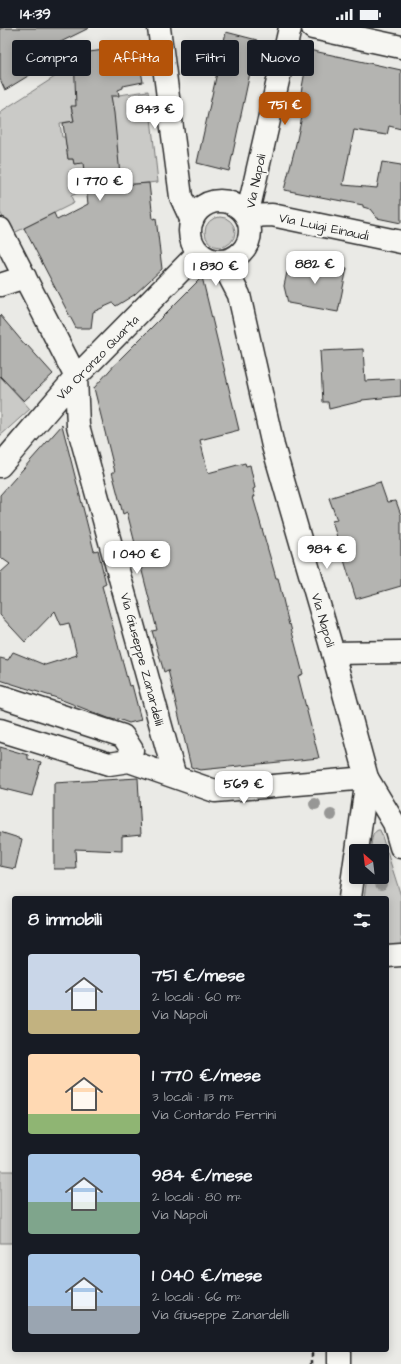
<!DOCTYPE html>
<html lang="it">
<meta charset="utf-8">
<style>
:root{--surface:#171b24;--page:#20242c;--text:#f1f3f6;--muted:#9ea1a6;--accent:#b45309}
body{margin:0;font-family:"Architects Daughter",sans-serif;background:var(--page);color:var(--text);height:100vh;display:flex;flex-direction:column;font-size:15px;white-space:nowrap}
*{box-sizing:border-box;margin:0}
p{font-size:13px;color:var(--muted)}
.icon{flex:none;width:22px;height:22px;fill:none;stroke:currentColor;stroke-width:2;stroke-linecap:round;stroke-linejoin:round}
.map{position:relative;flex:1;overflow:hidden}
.details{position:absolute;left:12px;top:868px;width:377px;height:456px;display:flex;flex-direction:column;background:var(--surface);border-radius:4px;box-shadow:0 2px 10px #0003}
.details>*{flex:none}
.top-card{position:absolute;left:12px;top:12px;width:377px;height:36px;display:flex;gap:8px}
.needle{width:26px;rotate:332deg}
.tools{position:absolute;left:349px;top:816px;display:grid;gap:8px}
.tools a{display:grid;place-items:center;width:40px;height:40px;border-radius:4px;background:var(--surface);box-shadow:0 2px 10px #0003;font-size:20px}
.price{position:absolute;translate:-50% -34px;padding:0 9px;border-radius:8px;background:#fff;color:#222;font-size:13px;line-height:26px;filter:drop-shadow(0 1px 2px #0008)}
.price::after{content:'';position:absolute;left:50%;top:24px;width:12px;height:9px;margin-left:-6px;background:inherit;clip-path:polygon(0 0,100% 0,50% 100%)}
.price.on{background:var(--accent);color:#fff}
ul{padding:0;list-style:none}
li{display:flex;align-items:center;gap:12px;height:100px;padding:0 16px}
li span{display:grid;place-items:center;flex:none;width:112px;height:80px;border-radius:4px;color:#555}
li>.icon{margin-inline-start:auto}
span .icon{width:48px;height:48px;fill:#fffc;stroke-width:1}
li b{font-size:17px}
h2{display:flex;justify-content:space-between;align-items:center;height:48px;padding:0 16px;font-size:17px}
.pill{padding:0 14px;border-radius:4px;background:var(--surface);box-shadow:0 2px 10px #0003;font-size:14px;line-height:36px}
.pill.on{background:var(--accent);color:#fff}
.status{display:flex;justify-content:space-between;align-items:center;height:28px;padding:0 20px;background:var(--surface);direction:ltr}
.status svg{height:11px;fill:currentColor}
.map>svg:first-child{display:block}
</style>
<div class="status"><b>14:39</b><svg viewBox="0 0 49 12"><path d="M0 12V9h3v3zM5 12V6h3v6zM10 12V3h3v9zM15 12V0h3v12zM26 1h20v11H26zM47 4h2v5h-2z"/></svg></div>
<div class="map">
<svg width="401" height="1336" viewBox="0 0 401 1336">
<rect width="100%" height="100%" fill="#eaeae6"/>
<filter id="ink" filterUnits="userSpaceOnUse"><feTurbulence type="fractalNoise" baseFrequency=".025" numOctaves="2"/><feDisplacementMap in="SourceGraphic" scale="8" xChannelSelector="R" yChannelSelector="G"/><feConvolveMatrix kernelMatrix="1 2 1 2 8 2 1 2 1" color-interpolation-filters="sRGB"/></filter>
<g filter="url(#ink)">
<path fill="#cacac7" stroke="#7a7a79" d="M 75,36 L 82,77 L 71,79 L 74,93 L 60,95 L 62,109 L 65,109 L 68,131 L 73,131 L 74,136 L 118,128 L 111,68 L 148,63 L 158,154 L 86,161 L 71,168 L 74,175 L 12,206 L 0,184 L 0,84 Z
M205 204a15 15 0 1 1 30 0a15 15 0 1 1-30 0Z
M 0,348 L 30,381 L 0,408 Z
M 378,802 L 380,802 L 401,868 L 401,917 L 387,918 L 387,870 L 364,870 L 367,849 L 382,849 L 382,823 L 370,823 C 372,815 371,805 378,802 Z
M 0,1143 L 14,1143 L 14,1215 L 0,1215 Z"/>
<path fill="#b4b4b1" stroke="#2b2b2b" d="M 0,0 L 89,0 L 22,33 L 61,28 L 5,62 L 0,51 Z
M 226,4 L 257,12 L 229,143 L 197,135 Z
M 127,19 L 129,26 L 138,25 L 143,54 L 123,58 L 123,60 L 118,62 L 119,68 L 111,68 L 114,85 L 121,157 L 149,155 L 153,191 L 156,190 L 162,241 L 134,267 L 116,278 L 113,275 L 93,284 L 91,300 L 76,300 L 24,200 L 54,185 L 57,192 L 88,176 L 83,135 L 74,136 L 73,131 L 68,131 L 63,95 L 74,93 L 71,78 L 76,78 L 74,26 Z
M 309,22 L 401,42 L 401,101 L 389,98 L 387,107 L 354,102 L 343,157 L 377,160 L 382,134 L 401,137 L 401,195 L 377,190 L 370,181 L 363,179 L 363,177 L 284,162 L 295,120 L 306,71 L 300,70 Z
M 296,229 L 347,240 L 338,284 L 288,275 L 284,258 L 287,244 L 293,245 Z
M 202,249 L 239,402 L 200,412 L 208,445 L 245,435 L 246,438 L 250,437 L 255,460 L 253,461 L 255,469 L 253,469 L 276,550 L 278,550 L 289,597 L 290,596 L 303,646 L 298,648 L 319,730 L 200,742 L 191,739 L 168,642 L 164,644 L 152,603 L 157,602 L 127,484 L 123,486 L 112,444 L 115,444 L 94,360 L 117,334 Z
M 0,287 L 26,318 L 27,317 L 53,346 L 24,373 L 0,348 Z
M 363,321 L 365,353 L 401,351 L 401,368 L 362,372 L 362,373 L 329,381 L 328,374 L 323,374 L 320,323 Z
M 62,397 L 94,523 L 98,522 L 106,556 L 102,558 L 129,658 L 132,657 L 141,692 L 129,695 L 118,691 L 115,692 L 108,690 L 57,670 L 0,652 L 0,630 L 8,632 L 13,624 L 45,637 L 77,627 L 69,595 L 61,597 L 55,583 L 25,614 L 0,587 L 0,545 L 10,536 L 0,529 L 0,467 Z
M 380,454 L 387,474 L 396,473 L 401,487 L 401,558 L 356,571 L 332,493 L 337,492 L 329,470 Z
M 0,719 L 28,727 L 28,731 L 41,734 L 32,768 L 0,760 Z
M 138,750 L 141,806 L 122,808 L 122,823 L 75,821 L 76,841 L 54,841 L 54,755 Z
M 0,804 L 22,811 L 15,841 L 0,838 Z"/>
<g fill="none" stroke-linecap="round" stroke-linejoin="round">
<defs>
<path id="minor" d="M 159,0 L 181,169 L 192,193
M 313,0 L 401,19
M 247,188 L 272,187 L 401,214
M 0,201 L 76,349 L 78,398 L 175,749
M 0,257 L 25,249
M 0,438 L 76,349 L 198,225
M 333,625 L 401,624
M 0,668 L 123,708 L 132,722 L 129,733 L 109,736 L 0,702
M 129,733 L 215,763 L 367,750
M 339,1336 L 339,1322"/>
<path id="tertiary" d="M 357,823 L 367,750
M 350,870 L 356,827
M 387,928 L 401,927"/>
<path id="secondary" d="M190 203a30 30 0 1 1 60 0a30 30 0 1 1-60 0Z
M 247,188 L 290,0
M 218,234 L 227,244 L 239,267 L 273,418 L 333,625 L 367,750 L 394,795 L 401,819"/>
</defs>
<use href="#minor" stroke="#2b2b2b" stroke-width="25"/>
<use href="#tertiary" stroke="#2b2b2b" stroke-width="25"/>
<use href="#secondary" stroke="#2b2b2b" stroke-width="25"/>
<path stroke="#2b2b2b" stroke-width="2.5" stroke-dasharray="4 3" stroke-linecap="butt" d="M 312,1336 L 312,1322"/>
<use href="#minor" stroke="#f6f6f2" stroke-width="22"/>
<use href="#tertiary" stroke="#f6f6f2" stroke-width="22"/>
<use href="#secondary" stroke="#f6f6f2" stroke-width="22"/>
</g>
<g fill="#979795">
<circle cx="315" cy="776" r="6"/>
<circle cx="331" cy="787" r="6"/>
<circle cx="381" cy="856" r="6"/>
</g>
</g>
<g text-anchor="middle" stroke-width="4" stroke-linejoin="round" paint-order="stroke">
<g font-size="13" fill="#2b2b2b" stroke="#f6f6f2">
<text transform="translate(255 153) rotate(-78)" y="5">Via Napoli</text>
<text transform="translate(324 198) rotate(12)" y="5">Via Luigi Einaudi</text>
<text transform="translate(97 329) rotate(-46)" y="5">Via Oronzo Quarta</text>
<text transform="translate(324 592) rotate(74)" y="5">Via Napoli</text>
<text transform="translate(143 631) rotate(75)" y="5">Via Giuseppe Zanardelli</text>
</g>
</g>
</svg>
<div class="tools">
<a><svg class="needle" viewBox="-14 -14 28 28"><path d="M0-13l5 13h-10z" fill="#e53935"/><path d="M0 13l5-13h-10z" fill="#9ea1a6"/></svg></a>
</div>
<b class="price on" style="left:285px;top:98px">751 €</b>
<b class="price" style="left:155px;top:102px">843 €</b>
<b class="price" style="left:100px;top:174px">1 770 €</b>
<b class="price" style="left:315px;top:257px">882 €</b>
<b class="price" style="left:216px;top:259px">1 830 €</b>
<b class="price" style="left:327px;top:542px">984 €</b>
<b class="price" style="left:137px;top:547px">1 040 €</b>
<b class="price" style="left:244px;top:777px">569 €</b>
<div class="top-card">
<a class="pill">Compra</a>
<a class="pill on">Affitta</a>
<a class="pill">Filtri</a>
<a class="pill">Nuovo</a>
</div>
<section class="details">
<h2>8 immobili<svg class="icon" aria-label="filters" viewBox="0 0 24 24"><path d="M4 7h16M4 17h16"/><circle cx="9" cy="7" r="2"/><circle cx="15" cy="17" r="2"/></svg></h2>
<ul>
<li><span style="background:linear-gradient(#c9d6e8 70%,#c2b280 0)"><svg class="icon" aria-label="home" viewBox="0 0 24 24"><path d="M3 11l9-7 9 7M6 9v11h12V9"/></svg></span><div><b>751 €/mese</b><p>2 locali · 60 m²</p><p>Via Napoli</p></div></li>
<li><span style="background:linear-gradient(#ffd9b3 75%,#8fb573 0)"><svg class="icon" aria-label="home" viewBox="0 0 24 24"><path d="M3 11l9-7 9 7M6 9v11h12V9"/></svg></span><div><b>1 770 €/mese</b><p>3 locali · 113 m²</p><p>Via Contardo Ferrini</p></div></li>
<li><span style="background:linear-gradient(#a9c7e8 60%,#7fa58c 0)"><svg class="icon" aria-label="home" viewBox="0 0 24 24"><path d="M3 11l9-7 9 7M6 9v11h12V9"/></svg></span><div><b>984 €/mese</b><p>2 locali · 80 m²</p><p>Via Napoli</p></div></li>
<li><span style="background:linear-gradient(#a9c7e8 65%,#9aa5b1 0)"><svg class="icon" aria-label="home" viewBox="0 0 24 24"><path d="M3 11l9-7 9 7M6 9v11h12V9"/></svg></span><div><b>1 040 €/mese</b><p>2 locali · 66 m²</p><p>Via Giuseppe Zanardelli</p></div></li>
</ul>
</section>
</div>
